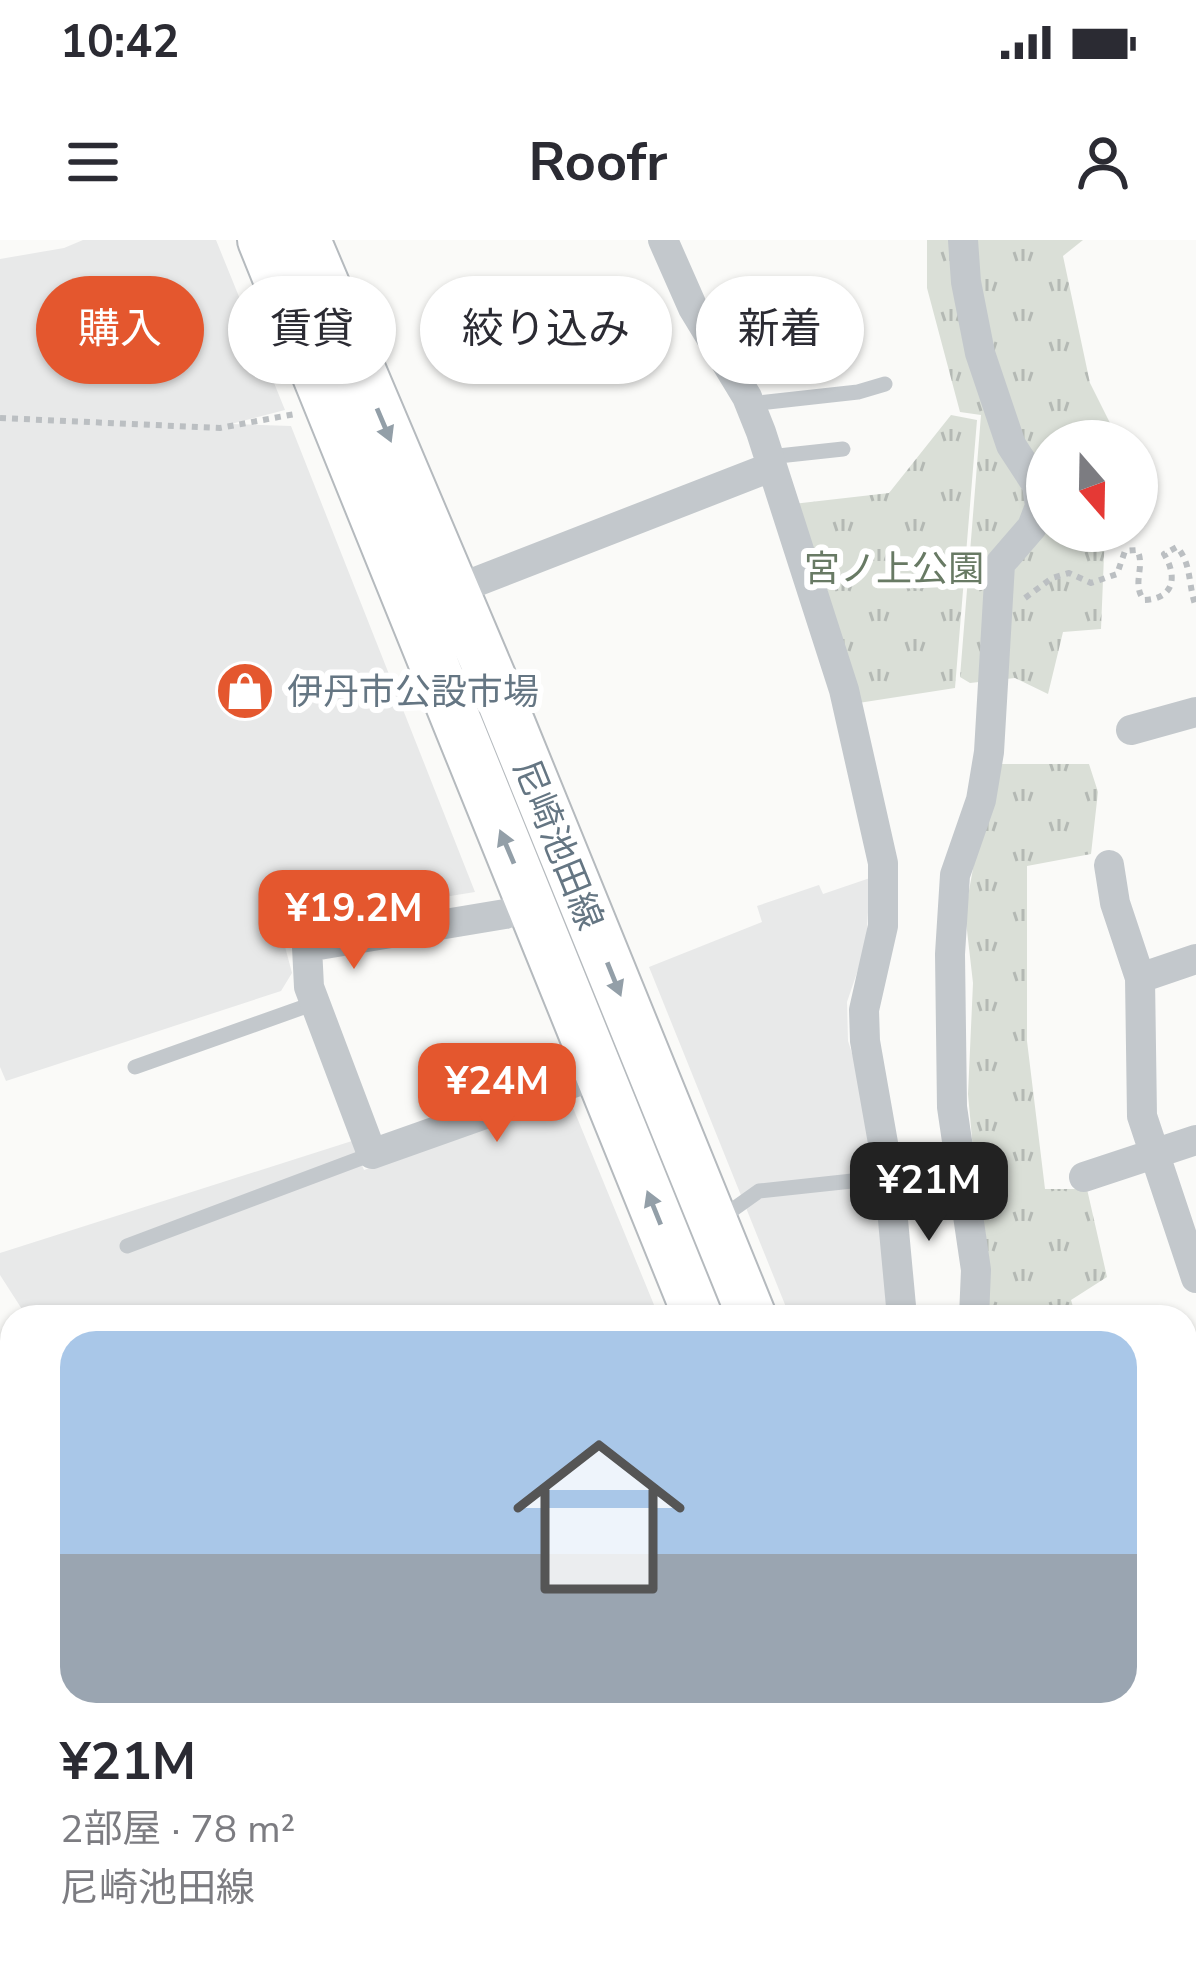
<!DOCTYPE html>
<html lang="ja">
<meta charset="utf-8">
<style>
:root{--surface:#fff;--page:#f7f7f7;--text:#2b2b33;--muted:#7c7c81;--accent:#e4572e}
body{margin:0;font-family:"Nunito Sans","Noto Sans JP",sans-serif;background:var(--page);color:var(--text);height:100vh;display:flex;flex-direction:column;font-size:45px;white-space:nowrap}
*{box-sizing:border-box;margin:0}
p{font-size:39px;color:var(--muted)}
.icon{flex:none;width:66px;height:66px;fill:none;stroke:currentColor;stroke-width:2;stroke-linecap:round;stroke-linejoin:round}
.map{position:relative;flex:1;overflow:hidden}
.drawer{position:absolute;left:0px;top:1065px;width:1197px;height:660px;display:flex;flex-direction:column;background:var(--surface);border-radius:36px 36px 0 0;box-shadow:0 3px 9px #0004}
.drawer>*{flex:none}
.hud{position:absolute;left:36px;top:36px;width:1125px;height:108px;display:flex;gap:24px}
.needle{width:78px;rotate:160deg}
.fabs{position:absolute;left:1026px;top:180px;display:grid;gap:24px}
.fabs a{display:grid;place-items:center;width:132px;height:132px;border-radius:50%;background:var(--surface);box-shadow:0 3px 9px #0004;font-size:60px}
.price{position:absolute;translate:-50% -102px;padding:0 27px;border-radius:24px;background:var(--accent);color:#fff;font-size:39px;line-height:78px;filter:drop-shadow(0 3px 6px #0008)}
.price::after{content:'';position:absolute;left:50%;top:72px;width:36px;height:27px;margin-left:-18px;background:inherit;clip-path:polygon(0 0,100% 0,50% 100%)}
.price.active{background:#222;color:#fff}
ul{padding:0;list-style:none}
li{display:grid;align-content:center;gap:24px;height:636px;padding:0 60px}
li span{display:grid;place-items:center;height:372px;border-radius:36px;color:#555}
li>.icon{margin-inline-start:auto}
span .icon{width:216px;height:216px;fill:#fffc;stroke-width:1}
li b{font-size:51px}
.chip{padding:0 42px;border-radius:54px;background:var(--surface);box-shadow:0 3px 9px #0004;font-size:42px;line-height:108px}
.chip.active{background:var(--accent);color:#fff}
.status{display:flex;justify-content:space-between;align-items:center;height:84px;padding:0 60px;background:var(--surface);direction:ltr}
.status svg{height:33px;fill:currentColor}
header{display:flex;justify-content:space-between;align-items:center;height:156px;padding:0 60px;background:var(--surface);font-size:54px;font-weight:700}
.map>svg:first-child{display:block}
</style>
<div class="status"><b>10:42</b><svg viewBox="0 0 49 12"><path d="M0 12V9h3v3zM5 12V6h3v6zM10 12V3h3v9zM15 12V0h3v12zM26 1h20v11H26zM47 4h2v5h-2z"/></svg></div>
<header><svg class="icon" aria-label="menu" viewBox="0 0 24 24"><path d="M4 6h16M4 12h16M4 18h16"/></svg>Roofr<svg class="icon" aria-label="person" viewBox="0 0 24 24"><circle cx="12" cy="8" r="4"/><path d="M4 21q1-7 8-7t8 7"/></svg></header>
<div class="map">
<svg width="1196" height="1725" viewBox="0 0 1196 1725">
<defs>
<pattern id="park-tufts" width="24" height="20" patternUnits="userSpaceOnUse" patternTransform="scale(3)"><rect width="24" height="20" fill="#dadfd7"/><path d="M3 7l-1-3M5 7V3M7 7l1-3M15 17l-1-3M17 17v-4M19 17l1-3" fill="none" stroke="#b4b9b4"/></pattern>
<pattern id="water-rules" width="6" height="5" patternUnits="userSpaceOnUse" patternTransform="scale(3)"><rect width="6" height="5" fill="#bbc7cb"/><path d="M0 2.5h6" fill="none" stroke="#9ca6aa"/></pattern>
</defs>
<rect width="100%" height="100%" fill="#fafaf8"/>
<path fill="#e8e9e9" d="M 83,0 L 216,0 L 285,170 L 231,184 L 291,186 L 475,652 L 279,684 L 292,733 L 281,751 L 6,841 L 0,827 L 0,19 L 64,8 Z
M 870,638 L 866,706 L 847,762 L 848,801 L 861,841 L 890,1077 L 790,1077 L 649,727 L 762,682 L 757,666 L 819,645 L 823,654 Z
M 569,858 L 659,1077 L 27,1077 L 0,1035 L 0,1013 L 352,901 L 364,930 Z
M 12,1139 L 12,1325 L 0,1305 L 0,1144 Z
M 393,1713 L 919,1713 L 890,1725 L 398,1725 Z"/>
<path fill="url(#park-tufts)" d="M 927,0 L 1083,0 L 1063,16 L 1090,143 L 1119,201 L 1047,201 L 1047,291 L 1105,291 L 1101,389 L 1063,392 L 1048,454 L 1015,438 L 970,443 L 960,437 L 981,175 L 960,172 L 927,48 Z
M 951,175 L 977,180 L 955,448 L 852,464 L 825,340 L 805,301 L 793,264 L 889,253 Z
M 997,524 L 1089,524 L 1098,552 L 1091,614 L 1027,626 L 1027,801 L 1045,949 L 1087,949 L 1107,1037 L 1071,1060 L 1076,1077 L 959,1077 L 980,987 L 968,854 L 973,743 L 965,673 L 979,595 Z
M 1069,1713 L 1153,1713 L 1153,1725 L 1075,1725 Z"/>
<path fill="url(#water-rules)" d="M 0,1628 L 12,1642 L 12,1713 L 61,1713 L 51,1725 L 19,1725 L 0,1701 Z"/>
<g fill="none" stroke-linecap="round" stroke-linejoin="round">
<defs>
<path id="primary" d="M 262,0 L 698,1077
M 306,0 L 501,460 L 752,1077
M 968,1713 L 974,1725
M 1021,1713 L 1027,1725"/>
</defs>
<use href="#primary" stroke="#b5babe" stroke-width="52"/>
<path stroke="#bbbfc2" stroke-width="6" stroke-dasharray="6 6" stroke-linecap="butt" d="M 0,178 L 220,188 L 295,174
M 1025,358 L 1052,338 L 1069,333 L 1091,343 L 1117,334 L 1125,311 L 1137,310 C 1146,326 1131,344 1144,360 C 1174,359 1178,337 1164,314 L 1177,307 C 1192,324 1188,346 1196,367"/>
<path stroke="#c3c8cc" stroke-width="15" d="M 750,164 L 858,152 L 885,144
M 769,217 L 843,209
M 135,827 L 315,763
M 721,978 L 759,951 L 889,937
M 127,1006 L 372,914
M 0,1575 L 12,1590"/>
<path stroke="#c3c8cc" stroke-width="30" d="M 663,0 L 693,68 L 747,157 L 761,192 L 844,450 L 883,623 L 883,686 L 864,770 L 865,801 L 889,937 L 902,1077
M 963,0 L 966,42 L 980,113 L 1011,205 L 1037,245 L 1040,266 L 1032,287 L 1000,324 L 989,512 L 981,560 L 955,635 L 950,714 L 952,867 L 976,1030 L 974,1077
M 455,350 L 771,227
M 1131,490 L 1196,472
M 1109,625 L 1115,663 L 1140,738 L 1142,876 L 1196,1038
M 530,664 L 505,674 L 307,707 L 309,747 L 372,914 L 601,833
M 1140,738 L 1196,719
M 1084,937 L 1196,900
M 0,1327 L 12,1346
M 1185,1485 L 1196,1481
M 1185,1548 L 1196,1584
M 124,1713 L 136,1725
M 1069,1713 L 1070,1725
M 73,1725 L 84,1713"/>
<use href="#primary" stroke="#fff" stroke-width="48"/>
</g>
<defs><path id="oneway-solid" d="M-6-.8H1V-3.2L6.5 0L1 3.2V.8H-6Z" transform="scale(3)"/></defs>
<g fill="#939fa8">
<use href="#oneway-solid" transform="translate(384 185) rotate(67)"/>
<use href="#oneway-solid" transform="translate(507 607) rotate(-113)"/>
<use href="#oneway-solid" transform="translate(614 739) rotate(68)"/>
<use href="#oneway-solid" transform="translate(654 968) rotate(-112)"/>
</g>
<defs>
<symbol id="shop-disc" viewBox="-11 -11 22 22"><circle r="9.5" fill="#e4572e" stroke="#fff"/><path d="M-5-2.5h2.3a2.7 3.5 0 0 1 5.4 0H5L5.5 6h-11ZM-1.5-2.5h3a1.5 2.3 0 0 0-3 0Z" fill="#fff"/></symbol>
</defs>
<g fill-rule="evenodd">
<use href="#shop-disc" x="212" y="418" width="66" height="66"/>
</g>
<g text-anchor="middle" stroke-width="12" stroke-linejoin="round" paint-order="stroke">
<g font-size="36" fill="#687a64" stroke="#fff">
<text x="894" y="341">宮ノ上公園</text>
</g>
<g font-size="36" fill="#657683" stroke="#fff" text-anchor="start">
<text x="287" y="464">伊丹市公設市場</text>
</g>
<g font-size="36" fill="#657683" stroke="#fff">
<text transform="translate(559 604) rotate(68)" y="13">尼崎池田線</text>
</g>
</g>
</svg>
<div class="fabs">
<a><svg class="needle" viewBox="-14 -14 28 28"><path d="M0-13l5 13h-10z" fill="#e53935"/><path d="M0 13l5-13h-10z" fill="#7c7c81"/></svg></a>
</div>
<b class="price" style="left:354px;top:732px">¥19.2M</b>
<b class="price" style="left:497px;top:905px">¥24M</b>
<b class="price active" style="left:929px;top:1004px">¥21M</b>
<div class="hud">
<a class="chip active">購入</a>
<a class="chip">賃貸</a>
<a class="chip">絞り込み</a>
<a class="chip">新着</a>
</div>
<section class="drawer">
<ul>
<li><span style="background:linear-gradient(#a9c7e8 60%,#9aa5b1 0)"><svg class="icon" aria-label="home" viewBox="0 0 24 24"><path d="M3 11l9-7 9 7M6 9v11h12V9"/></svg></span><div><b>¥21M</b><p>2部屋 · 78 m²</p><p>尼崎池田線</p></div></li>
</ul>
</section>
</div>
